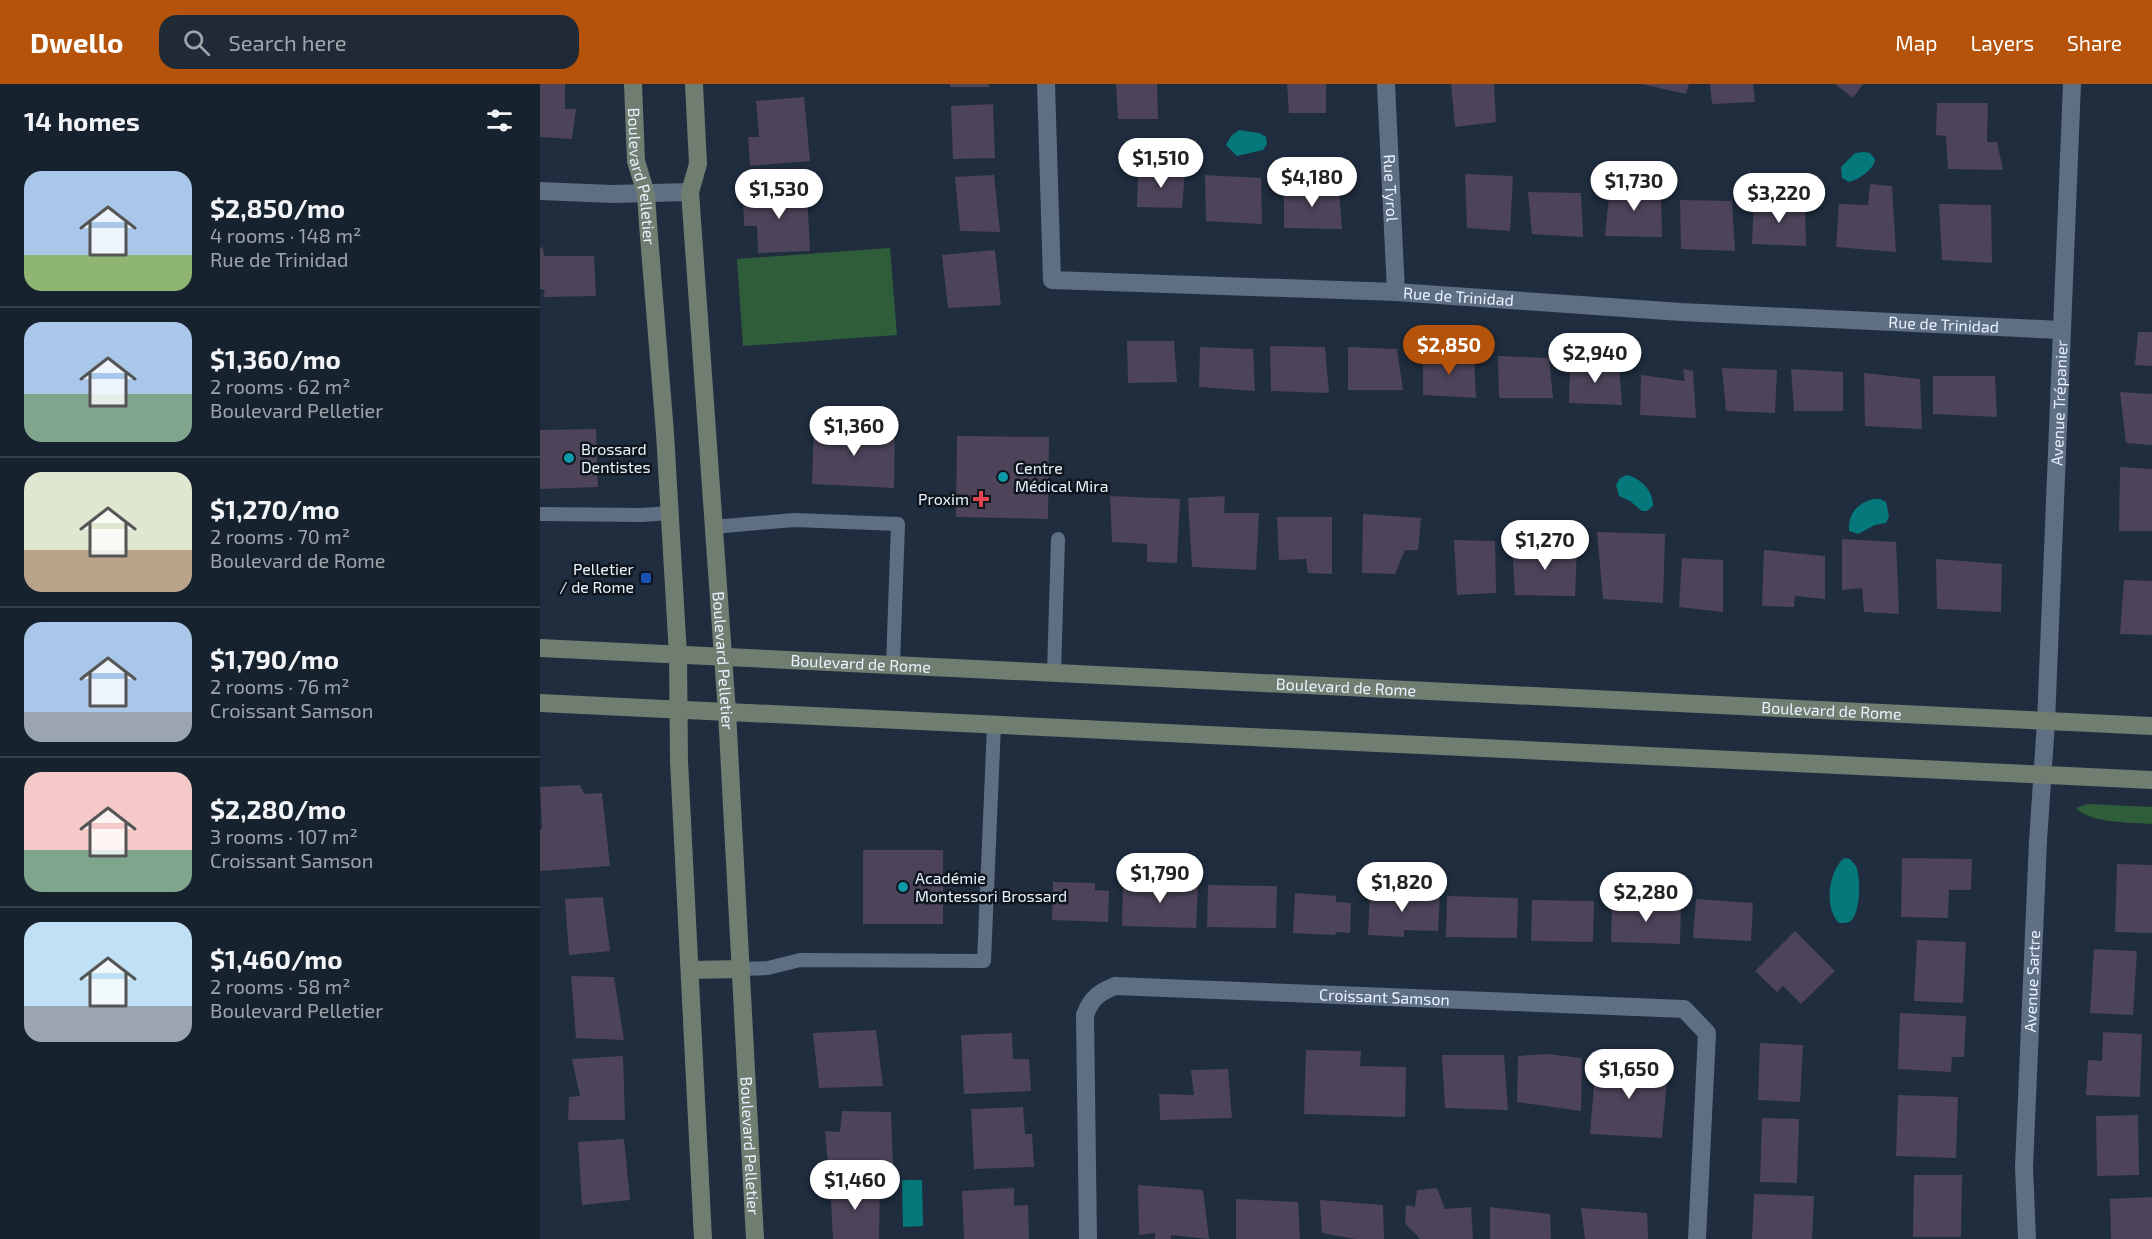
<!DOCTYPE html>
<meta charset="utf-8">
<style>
:root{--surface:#17222f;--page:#202a37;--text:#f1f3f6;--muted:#9ea4aa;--line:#363f4b;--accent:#b45309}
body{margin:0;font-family:"Exo 2",sans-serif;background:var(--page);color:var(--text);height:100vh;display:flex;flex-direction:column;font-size:22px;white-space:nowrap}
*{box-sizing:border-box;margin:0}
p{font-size:20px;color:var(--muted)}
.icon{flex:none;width:33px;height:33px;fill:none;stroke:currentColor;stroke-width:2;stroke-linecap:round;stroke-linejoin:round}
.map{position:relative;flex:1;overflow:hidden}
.drawer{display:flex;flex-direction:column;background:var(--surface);width:540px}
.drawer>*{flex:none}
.price{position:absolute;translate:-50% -51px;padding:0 14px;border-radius:21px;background:#fff;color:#222;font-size:20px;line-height:39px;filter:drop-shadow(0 2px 3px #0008)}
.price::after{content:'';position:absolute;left:50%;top:36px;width:18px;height:14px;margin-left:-9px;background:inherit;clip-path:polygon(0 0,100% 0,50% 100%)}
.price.on{background:var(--accent);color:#fff}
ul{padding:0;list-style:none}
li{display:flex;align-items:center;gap:18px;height:150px;padding:0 24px}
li+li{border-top:2px solid var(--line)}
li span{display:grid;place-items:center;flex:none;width:168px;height:120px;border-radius:18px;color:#555}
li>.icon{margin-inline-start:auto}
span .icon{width:72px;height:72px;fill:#fffc;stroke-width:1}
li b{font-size:26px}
h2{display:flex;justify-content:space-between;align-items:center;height:72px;padding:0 24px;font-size:26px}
header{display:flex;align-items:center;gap:36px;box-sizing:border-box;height:84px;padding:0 30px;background:var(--accent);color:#fff}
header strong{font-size:28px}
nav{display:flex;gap:33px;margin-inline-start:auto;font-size:21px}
.search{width:420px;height:54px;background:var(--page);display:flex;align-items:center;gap:15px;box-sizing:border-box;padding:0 21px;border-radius:18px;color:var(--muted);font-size:22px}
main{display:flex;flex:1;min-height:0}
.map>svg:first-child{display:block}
</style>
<header>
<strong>Dwello</strong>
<div class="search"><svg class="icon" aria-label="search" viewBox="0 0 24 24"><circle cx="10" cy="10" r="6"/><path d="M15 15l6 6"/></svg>Search here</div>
<nav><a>Map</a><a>Layers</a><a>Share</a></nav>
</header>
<main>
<section class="drawer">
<h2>14 homes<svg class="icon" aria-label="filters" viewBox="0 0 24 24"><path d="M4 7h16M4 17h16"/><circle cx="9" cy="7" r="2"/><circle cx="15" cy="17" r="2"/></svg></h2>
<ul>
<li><span style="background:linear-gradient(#a9c7e8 70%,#8fb573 0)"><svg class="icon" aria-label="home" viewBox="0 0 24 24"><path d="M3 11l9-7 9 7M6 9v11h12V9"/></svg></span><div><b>$2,850/mo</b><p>4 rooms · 148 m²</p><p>Rue de Trinidad</p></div></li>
<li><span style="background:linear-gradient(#a9c7e8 60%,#7fa58c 0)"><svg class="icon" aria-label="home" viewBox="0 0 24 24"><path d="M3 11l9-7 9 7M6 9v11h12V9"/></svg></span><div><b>$1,360/mo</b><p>2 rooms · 62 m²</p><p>Boulevard Pelletier</p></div></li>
<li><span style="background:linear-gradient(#dfe7d0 65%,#b9a48a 0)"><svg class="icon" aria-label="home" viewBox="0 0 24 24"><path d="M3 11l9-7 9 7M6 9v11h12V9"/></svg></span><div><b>$1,270/mo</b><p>2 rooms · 70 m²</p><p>Boulevard de Rome</p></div></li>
<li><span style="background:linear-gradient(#a9c7e8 75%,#9aa5b1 0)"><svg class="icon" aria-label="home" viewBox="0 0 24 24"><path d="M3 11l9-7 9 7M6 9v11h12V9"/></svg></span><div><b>$1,790/mo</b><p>2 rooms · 76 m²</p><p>Croissant Samson</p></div></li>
<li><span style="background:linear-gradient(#f6c9c9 65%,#7fa58c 0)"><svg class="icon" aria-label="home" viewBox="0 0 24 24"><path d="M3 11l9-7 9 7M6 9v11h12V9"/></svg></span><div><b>$2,280/mo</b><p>3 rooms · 107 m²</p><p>Croissant Samson</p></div></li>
<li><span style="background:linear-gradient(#bfe0f5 70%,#9aa5b1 0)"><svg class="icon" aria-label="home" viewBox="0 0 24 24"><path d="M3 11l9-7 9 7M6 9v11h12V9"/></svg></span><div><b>$1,460/mo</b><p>2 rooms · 58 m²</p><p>Boulevard Pelletier</p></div></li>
</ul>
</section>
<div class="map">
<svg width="1612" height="1155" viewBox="0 0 1612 1155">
<rect width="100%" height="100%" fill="#1f2d3f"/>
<path fill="#2f5d39" d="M 350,164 L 357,251 L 203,262 L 197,175 Z
M 1548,720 L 1612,723 L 1612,740 C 1591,738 1551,740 1536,724 Z"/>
<path fill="#04787a" d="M 699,46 L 719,49 L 726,53 L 727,60 L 723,66 L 697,72 L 686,61 L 691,52 Z
M 1324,68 L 1330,69 L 1335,75 C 1335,85 1318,96 1309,98 L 1302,94 L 1301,83 L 1315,69 Z
M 1087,391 C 1101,394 1114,408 1113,422 L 1107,427 L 1102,427 L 1090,417 L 1079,412 L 1076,401 L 1080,394 Z
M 1333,415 L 1340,415 L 1346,418 L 1349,432 L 1346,439 L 1335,441 L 1318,450 L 1309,447 C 1308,429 1317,420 1333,415 Z
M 1304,774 L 1310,775 C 1312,777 1314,780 1316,782 C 1321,793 1321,832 1309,838 C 1307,839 1302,839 1299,839 C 1284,824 1288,788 1304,774 Z
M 362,1096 L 382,1096 L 383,1142 L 363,1143 Z"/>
<path fill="#4d445a" d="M 0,0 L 25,0 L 25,25 L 36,25 L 32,55 L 0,53 Z
M 410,0 L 449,0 L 449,3 L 410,3 Z
M 576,0 L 617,0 L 618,35 L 578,35 Z
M 747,0 L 786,0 L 786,29 L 749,29 Z
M 911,0 L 954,0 L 956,38 L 915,43 Z
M 1102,0 L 1149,0 L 1146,10 Z
M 1170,0 L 1213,0 L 1215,18 L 1172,20 Z
M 1295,0 L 1323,0 L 1313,14 Z
M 264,13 L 270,77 L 210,82 L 208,53 L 219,53 L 216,17 Z
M 1397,19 L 1448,19 L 1447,58 L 1457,58 L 1463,86 L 1408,85 L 1406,52 L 1396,51 Z
M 453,20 L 455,74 L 413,75 L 411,22 Z
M 598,87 L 645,88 L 642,124 L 597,123 Z
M 925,90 L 973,92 L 970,147 L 927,144 Z
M 454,91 L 460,148 L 420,147 L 415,93 Z
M 665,91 L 721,94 L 722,140 L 666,137 Z
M 744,100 L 799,106 L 802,145 L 744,144 Z
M 1330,100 L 1352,102 L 1356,168 L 1296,163 L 1299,120 L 1328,121 Z
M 1070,103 L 1121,104 L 1122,153 L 1065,152 Z
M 267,107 L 270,167 L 218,169 L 217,142 L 204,142 L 203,109 Z
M 988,108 L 1041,109 L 1043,153 L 992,150 Z
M 1140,116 L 1192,117 L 1195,167 L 1141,165 Z
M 1214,117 L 1265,120 L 1266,162 L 1212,160 Z
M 1399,120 L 1451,121 L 1452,179 L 1402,176 Z
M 3,163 L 4,172 L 54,172 L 56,212 L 3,213 L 5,206 L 0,205 L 0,164 Z
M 455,166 L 461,221 L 408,224 L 402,171 Z
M 1598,248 L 1612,248 L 1612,282 L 1595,281 Z
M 587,257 L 634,257 L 637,298 L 588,299 Z
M 730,262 L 785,263 L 789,309 L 731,307 Z
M 660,263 L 713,265 L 715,307 L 659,303 Z
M 808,263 L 857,265 L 863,306 L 808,306 Z
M 883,272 L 934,272 L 936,314 L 883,311 Z
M 958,272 L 1009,274 L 1013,314 L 959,314 Z
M 1030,278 L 1079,280 L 1082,321 L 1029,319 Z
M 1182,284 L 1237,286 L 1235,329 L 1186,327 Z
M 1143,285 L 1153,287 L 1156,334 L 1100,331 L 1101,291 L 1145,297 Z
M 1251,285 L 1303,288 L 1303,327 L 1254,327 Z
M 1324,289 L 1380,295 L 1382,345 L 1325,342 Z
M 1393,292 L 1455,292 L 1457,333 L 1393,330 Z
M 1580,308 L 1612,310 L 1612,361 L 1586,359 Z
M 274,342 L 355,346 L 354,404 L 272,400 Z
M 56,345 L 58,403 L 0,405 L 0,346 Z
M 417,352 L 509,353 L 508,435 L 416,433 Z
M 1580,383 L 1612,385 L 1612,447 L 1579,447 Z
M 570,412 L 640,415 L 637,479 L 607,478 L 607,460 L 572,458 Z
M 685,412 L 684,429 L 719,429 L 716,486 L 652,483 L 648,414 Z
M 823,430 L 881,434 L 878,466 L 865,466 L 855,490 L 822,489 Z
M 737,433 L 792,433 L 792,490 L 768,489 L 766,475 L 739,476 Z
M 1057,448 L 1125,450 L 1123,519 L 1063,515 Z
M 1302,455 L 1356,458 L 1359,530 L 1324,528 L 1322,504 L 1302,506 Z
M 914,456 L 955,457 L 956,509 L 917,511 Z
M 972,463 L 1037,463 L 1035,512 L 975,511 Z
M 1224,466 L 1285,472 L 1285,515 L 1255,512 L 1254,523 L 1222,522 Z
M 1142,474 L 1183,476 L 1183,528 L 1139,523 Z
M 1396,475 L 1462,480 L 1461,528 L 1397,525 Z
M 1584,496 L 1612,497 L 1612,551 L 1580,550 Z
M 40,701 L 44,710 L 62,709 L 70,782 L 0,787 L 0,745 L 2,745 L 0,703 Z
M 323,766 L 403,766 L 403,840 L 323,840 Z
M 1362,774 L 1432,775 L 1431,806 L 1409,806 L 1408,834 L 1361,833 Z
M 1577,780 L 1612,781 L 1612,849 L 1575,848 Z
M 583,797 L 658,799 L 656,844 L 582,842 Z
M 513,798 L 555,799 L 555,806 L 569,807 L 568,838 L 512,836 Z
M 668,801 L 737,802 L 736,844 L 667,843 Z
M 830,807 L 900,810 L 898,847 L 864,846 L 864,853 L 828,851 Z
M 755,809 L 796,812 L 796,818 L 811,819 L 810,849 L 796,848 L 795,851 L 753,849 Z
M 907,812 L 978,814 L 977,854 L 906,853 Z
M 63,813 L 70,867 L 29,871 L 25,815 Z
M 1156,815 L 1213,819 L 1211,857 L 1153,854 Z
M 992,816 L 1054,817 L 1053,858 L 991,857 Z
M 1072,818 L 1141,820 L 1140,860 L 1071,858 Z
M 1255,847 L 1295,887 L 1261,920 L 1243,902 L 1237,908 L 1215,887 Z
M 1377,856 L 1426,858 L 1423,919 L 1374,917 Z
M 1554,865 L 1597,867 L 1593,931 L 1550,929 Z
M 31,892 L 74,893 L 84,956 L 36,954 Z
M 1360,929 L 1426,932 L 1424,973 L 1412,973 L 1411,988 L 1358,985 Z
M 336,946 L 343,1002 L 279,1004 L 273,949 Z
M 1563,948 L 1602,950 L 1600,1013 L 1546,1011 L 1548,976 L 1562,977 Z
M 472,949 L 473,975 L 489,975 L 491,1007 L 424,1010 L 421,951 Z
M 1220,959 L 1263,961 L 1260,1018 L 1218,1016 Z
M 766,966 L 821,967 L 820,982 L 866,983 L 865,1033 L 764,1030 Z
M 1006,970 L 1042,974 L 1041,1027 L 977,1018 L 978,972 Z
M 902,971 L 964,971 L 968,1026 L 905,1024 Z
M 83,972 L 85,1036 L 28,1036 L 29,1013 L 40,1012 L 32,975 Z
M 1056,977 L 1128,984 L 1122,1054 L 1050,1050 Z
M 688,985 L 692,1034 L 620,1036 L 619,1010 L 654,1011 L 651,986 Z
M 1358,1011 L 1418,1013 L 1416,1074 L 1356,1072 Z
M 483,1023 L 485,1050 L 492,1050 L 494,1083 L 434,1085 L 431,1025 Z
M 302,1027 L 351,1028 L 353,1082 L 288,1080 L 285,1047 L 300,1048 Z
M 1598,1031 L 1599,1091 L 1557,1092 L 1556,1032 Z
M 1222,1034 L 1259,1035 L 1257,1099 L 1220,1098 Z
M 84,1055 L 90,1116 L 42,1121 L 38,1058 Z
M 1374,1091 L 1422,1091 L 1421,1153 L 1373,1153 Z
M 290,1099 L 340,1101 L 339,1155 L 293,1155 Z
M 598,1101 L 663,1106 L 669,1155 L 631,1151 L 631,1155 L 615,1155 L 615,1149 L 599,1151 Z
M 474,1104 L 474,1122 L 488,1121 L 489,1155 L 424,1155 L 422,1107 Z
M 897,1104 L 905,1125 L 931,1123 L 933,1155 L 880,1155 L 865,1139 L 866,1121 L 875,1123 L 877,1106 Z
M 1214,1110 L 1274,1112 L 1272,1155 L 1212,1155 Z
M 1612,1113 L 1612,1155 L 1571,1155 L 1570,1115 Z
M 696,1115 L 758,1118 L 760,1155 L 696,1155 Z
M 780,1116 L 843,1121 L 844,1155 L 815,1155 L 782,1149 Z
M 950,1123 L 1010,1130 L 1011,1155 L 950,1155 Z
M 1041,1124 L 1107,1129 L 1108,1155 L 1045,1155 Z"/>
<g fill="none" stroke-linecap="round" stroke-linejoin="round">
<path stroke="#5e6e83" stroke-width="14" d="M 0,430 L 102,431 L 129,429
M 173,443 L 254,436 L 358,440 L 353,581
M 514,589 L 518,455
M 201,885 L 228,884 L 260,876 L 444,877 L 454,641"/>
<g stroke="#5e6e83" stroke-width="18">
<path id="s1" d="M 506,0 L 512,196 L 856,208 L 1141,228 L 1521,246"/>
<path id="s2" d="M 846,0 L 856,208"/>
<path d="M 0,107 L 72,110 L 150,108"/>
<path id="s3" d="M 548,1155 L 545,931 C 551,914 560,908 575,902 L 1144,925 L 1167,949 L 1157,1155"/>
<path id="s4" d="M 1487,1155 L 1484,1083 L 1498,757 L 1506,638 L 1532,0"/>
</g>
<g stroke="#707d71" stroke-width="18">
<path id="s5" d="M 93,0 L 96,77 L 106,110 L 108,140 L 125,349 L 138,571 L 139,677 L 163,1155"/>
<path id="s6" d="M 154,0 L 158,80 L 150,108 L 187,628 L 215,1155"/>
<path id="s7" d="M 0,564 L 1612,642"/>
<path d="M 0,619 L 1612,696"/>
<path d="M 150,886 L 201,885"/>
</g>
</g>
<g fill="#0f9aa8" stroke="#0f151d" stroke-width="2">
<circle cx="29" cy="374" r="6"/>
<circle cx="463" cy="393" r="6"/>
<circle cx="363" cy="803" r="6"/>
</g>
<path fill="#e0444e" stroke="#0f151d" stroke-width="2" d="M438 406h6v6h6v6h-6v6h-6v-6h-6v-6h6z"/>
<rect fill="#1a4fb4" stroke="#0f151d" stroke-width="2" x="100" y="488" width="12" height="12" rx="3"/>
<g text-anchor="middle" stroke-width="5" stroke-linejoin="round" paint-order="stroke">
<g font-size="16" fill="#e9f2fe" stroke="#0f151d">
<text dy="6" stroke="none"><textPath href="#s5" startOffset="93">Boulevard Pelletier</textPath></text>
<text dy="6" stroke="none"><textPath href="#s2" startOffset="104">Rue Tyrol</textPath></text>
<text dy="6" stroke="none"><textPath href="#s1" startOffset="603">Rue de Trinidad</textPath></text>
<text dy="6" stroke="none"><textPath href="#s1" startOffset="1089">Rue de Trinidad</textPath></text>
<text dy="6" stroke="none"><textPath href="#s4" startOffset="837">Avenue Trépanier</textPath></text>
<text dy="6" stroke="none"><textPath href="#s6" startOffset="579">Boulevard Pelletier</textPath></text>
<text dy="6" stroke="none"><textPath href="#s7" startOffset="321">Boulevard de Rome</textPath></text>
<text dy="6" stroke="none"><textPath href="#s7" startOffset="807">Boulevard de Rome</textPath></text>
<text dy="6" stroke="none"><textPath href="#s7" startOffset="1293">Boulevard de Rome</textPath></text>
<text dy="6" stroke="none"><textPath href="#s4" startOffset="258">Avenue Sartre</textPath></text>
<text dy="6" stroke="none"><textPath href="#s3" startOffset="537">Croissant Samson</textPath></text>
<text dy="6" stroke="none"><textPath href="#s6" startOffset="1065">Boulevard Pelletier</textPath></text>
</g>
<g font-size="16" fill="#e9f2fe" stroke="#0f151d" text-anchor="start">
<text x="41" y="371">Brossard<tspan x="41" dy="18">Dentistes</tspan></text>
<text x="475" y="390">Centre<tspan x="475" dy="18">Médical Mira</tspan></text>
<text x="429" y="421" text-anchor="end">Proxim</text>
<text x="94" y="491" text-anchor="end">Pelletier<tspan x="94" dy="18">/ de Rome</tspan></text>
<text x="375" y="800">Académie<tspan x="375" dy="18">Montessori Brossard</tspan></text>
</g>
</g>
</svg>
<b class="price" style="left:621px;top:105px">$1,510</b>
<b class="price" style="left:772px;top:124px">$4,180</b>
<b class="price" style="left:1094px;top:128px">$1,730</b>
<b class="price" style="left:239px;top:136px">$1,530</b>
<b class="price" style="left:1239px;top:140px">$3,220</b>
<b class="price on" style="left:909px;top:292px">$2,850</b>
<b class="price" style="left:1055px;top:300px">$2,940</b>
<b class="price" style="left:314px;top:373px">$1,360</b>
<b class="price" style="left:1005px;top:487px">$1,270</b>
<b class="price" style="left:620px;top:820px">$1,790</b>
<b class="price" style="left:862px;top:829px">$1,820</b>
<b class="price" style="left:1106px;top:839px">$2,280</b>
<b class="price" style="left:1089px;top:1016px">$1,650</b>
<b class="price" style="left:315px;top:1127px">$1,460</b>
</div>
</main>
